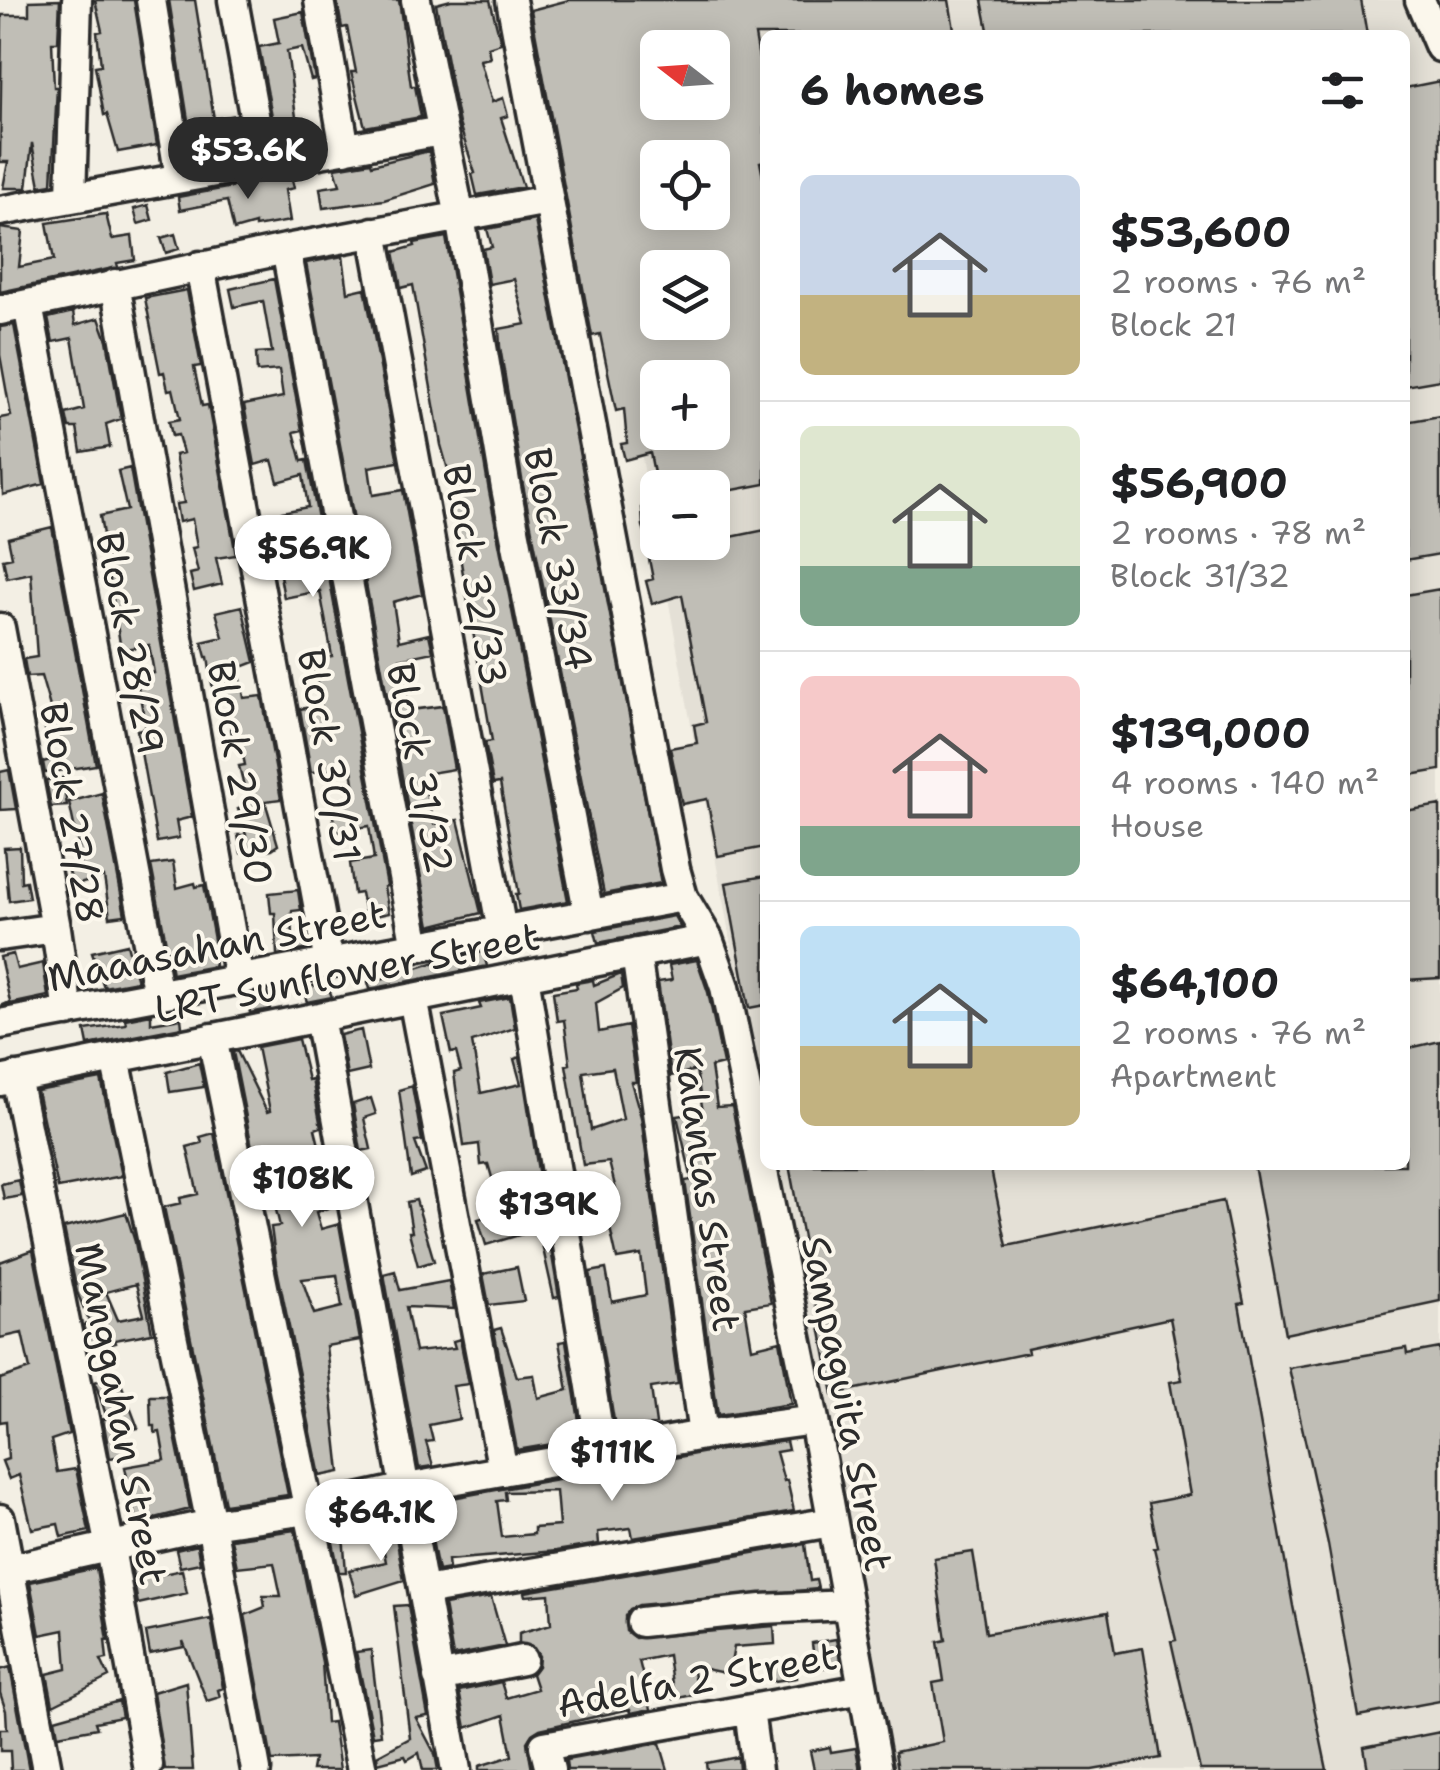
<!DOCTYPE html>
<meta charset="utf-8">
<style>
:root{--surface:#fff;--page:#f2f2f2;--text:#202124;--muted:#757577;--line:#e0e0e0;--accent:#2b2b2b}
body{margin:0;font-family:"Shantell Sans",sans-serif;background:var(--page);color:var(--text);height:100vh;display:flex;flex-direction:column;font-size:38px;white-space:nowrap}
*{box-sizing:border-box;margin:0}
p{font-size:32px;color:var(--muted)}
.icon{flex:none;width:55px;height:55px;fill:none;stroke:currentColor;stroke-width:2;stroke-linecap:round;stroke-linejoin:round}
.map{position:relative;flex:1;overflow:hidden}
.details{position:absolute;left:760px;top:30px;width:650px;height:1140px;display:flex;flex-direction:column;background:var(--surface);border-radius:15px;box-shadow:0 5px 25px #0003}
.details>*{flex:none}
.needle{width:65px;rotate:287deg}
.controls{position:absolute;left:640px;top:30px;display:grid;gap:20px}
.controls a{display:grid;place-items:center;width:90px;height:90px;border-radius:15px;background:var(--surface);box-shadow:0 5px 25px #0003;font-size:50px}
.price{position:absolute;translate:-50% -85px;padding:0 22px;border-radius:35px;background:#fff;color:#222;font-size:32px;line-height:65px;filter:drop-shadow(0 2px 5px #0008)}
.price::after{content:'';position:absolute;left:50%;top:60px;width:30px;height:22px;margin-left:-15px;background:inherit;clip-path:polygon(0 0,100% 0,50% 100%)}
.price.current{background:var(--accent);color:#fff}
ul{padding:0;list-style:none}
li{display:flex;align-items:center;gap:30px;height:250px;padding:0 40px}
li+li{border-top:2px solid var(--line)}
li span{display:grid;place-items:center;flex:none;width:280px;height:200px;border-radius:15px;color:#555}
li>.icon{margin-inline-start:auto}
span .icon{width:120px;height:120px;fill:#fffc;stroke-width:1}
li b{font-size:42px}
h2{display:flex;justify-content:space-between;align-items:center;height:120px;padding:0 40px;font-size:42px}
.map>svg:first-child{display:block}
</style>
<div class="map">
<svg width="1440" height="1770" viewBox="0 0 1440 1770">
<rect width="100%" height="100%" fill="#f3efe4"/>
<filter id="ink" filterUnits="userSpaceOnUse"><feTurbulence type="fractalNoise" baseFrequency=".01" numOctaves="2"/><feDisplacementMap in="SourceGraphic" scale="20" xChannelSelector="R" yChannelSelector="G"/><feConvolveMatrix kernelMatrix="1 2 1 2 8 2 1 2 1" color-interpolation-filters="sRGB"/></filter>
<g filter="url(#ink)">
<path fill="#e4e0d6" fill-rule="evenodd" d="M 556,0 L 1440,0 L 1440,1770 L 890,1770 L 771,1165 L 1405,1165 L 1405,35 L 765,35 L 765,1131 L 658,543 L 712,542 L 712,488 L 658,488 L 657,538 ZM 658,48 L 712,48 L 712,102 L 658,102 ZM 658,158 L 712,158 L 712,212 L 658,212 ZM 658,268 L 712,268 L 712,322 L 658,322 ZM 658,378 L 712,378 L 712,432 L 658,432 Z"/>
<path fill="#c0beb6" stroke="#2b2b2b" stroke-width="2.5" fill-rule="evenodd" d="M 60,0 L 58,42 L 52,42 L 54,87 L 57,87 L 52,184 L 40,186 L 32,143 L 27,188 L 3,188 L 8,162 L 0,162 L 2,15 L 29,15 L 29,1 Z
M 95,0 L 134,0 L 157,145 L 118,152 L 107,114 L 104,115 L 95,66 L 101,65 L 97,32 L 102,31 Z
M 169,0 L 195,0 L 214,119 L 236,115 L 242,149 L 194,158 Z
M 337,0 L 399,0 L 411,86 L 415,86 L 421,117 L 365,127 L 351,72 L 356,72 L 347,27 L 342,28 Z
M 451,0 L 490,0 L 501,43 L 488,47 L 490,58 L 480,60 L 492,102 L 503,98 L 508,116 L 501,118 L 523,187 L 477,195 L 472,174 L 475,173 L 459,124 L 436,4 Z
M 569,0 L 949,0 L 955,35 L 755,35 L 765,94 L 765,161 L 760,162 L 765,187 L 765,484 L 712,494 L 712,488 L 657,488 L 650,453 L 625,460 L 621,444 L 627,443 L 624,409 L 616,411 L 600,334 L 592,336 L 531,10 ZM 658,48 L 712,48 L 712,102 L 658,102 ZM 658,158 L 712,158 L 712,212 L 658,212 ZM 658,268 L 712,268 L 712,322 L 658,322 ZM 658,378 L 712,378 L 712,432 L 658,432 Z
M 982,0 L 1361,0 L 1367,35 L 989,35 Z
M 303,12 L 315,79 L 311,80 L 302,48 L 287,51 L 299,139 L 277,143 L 259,47 L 279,43 L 274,18 Z
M 1440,81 L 1440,380 L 1405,386 L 1405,88 Z
M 429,151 L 435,184 L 384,200 L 323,208 L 320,188 L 340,185 L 335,168 L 371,162 L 372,165 Z
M 291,176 L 294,188 L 285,190 L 290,221 L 255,227 L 255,224 L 234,230 L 227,201 L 180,210 L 178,197 Z
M 148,205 L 152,220 L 138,224 L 134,209 Z
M 106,214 L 112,239 L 132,236 L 135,260 L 117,263 L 118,267 L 0,292 L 0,228 L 23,231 L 19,267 L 54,260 L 47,223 Z
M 535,220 L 661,883 L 604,894 L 523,485 L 500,347 L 499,329 L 526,324 L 514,279 L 489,284 L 483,249 L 492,247 L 487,229 Z
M 175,234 L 179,249 L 166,253 L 161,238 Z
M 446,237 L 489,491 L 568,901 L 519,910 L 516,894 L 519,894 L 500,783 L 493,784 L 485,742 L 492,741 L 450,499 L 456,498 L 441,445 L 413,285 L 401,288 L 394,252 L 415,246 L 414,243 Z
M 343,256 L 348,292 L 365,288 L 398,462 L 369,467 L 373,495 L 403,490 L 422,594 L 393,602 L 399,641 L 429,634 L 433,652 L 400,659 L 405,687 L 410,710 L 443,706 L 454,769 L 424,774 L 428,802 L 434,824 L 458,820 L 481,913 L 430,926 L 306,263 Z
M 274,279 L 302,430 L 294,432 L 302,461 L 307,460 L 387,886 L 384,887 L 389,913 L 366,918 L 361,893 L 354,894 L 350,863 L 374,859 L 369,826 L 336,832 L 330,800 L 356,796 L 352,769 L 311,772 L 300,709 L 321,705 L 313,660 L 332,656 L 320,591 L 284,598 L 277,558 L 292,555 L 282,512 L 308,507 L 303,475 L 278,482 L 272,460 L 255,465 L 244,405 L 283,397 L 279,370 L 257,372 L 256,353 L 272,352 L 263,301 L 234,307 L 230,289 Z
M 187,290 L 201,366 L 194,367 L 202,406 L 208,405 L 236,555 L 216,558 L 222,584 L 194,591 L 190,574 L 198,572 L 192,548 L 197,547 L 192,519 L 179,522 L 176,504 L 184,503 L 175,455 L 183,453 L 178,435 L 172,436 L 169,421 L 180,419 L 173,389 L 168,390 L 164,372 L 160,373 L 145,298 Z
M 73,312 L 75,325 L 99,318 L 107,340 L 121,419 L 106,424 L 110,447 L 81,452 L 77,428 L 69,428 L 66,414 L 84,409 L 72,338 L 53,342 L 48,318 Z
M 14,325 L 44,484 L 3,495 L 0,418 L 11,416 L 0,355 L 0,327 Z
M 1440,416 L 1440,554 L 1405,560 L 1405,422 Z
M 130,468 L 192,817 L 176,821 L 179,838 L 157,842 L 137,730 L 146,728 L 136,676 L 154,673 L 149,645 L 121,650 L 100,516 L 127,510 L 118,471 Z
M 658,506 L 658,552 L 765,530 L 765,847 L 718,856 L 707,799 L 682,804 L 670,748 L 697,743 L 694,725 L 706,722 L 682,595 L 652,604 L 646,581 L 653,579 L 648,554 L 652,553 L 643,526 L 642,507 Z
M 52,527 L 96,765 L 45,773 L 43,762 L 65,756 L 57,729 L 46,732 L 41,717 L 52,714 L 41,676 L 27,677 L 24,659 L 37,657 L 31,573 L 7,578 L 3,559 L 12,557 L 8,538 Z
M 1440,589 L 1440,770 L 1405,776 L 1405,595 Z
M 242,606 L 255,662 L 239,668 L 244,698 L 262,696 L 281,799 L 265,801 L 278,845 L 272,849 L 241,853 L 238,835 L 246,835 L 238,809 L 249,806 L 239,766 L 245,765 L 239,736 L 232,737 L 228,695 L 214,697 L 208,657 L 206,657 L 202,642 L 223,637 L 216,612 Z
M 9,770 L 16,809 L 0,810 L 0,772 Z
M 63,778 L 67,806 L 51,807 L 46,780 Z
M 102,793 L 125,915 L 110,917 L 104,877 L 72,886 L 67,868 L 82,863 L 69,802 Z
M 1440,805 L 1440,978 L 1405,980 L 1405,811 Z
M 20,847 L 21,882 L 26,881 L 29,898 L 9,901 L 4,848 Z
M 173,862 L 177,888 L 195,883 L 196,887 L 204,885 L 217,956 L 214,957 L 215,966 L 172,974 L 151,865 Z
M 765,876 L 765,1005 L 749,1008 L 726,883 Z
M 298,890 L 301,910 L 292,911 L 293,940 L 307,939 L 309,949 L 277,955 L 275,913 L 271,913 L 269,893 Z
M 674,916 L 680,927 L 598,943 L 595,931 Z
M 127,944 L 137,981 L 104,987 L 92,952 Z
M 483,952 L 487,966 L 370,989 L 368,982 L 388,977 L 386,970 L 403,967 L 404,972 L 445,959 Z
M 13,954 L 17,969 L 43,963 L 48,996 L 1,1006 L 10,1002 L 0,957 Z
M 697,960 L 708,992 L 723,1064 L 711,1067 L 717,1107 L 732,1106 L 771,1303 L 745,1307 L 752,1348 L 780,1341 L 791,1404 L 718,1415 L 685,1181 L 692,1180 L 677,1116 L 703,1112 L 696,1070 L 671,1076 L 658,982 L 672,980 L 669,965 Z
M 621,974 L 623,988 L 596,1003 L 599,1032 L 628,1026 L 636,1082 L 631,1082 L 641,1117 L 678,1384 L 651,1388 L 656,1424 L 616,1433 L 590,1272 L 606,1269 L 612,1302 L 646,1295 L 641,1255 L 617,1259 L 604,1201 L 618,1198 L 609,1162 L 583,1165 L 566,1065 L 570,1064 L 564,1020 L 557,1021 L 553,992 L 577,988 L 576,983 L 593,980 L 594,985 ZM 613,1068 L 623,1119 L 591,1130 L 583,1072 Z
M 326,981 L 332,997 L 307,1002 L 303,990 Z
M 267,992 L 270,1009 L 250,1013 L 247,996 Z
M 510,997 L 515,1028 L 472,1042 L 481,1093 L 521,1084 L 514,1059 L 520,1057 L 540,1183 L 523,1186 L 536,1230 L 486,1245 L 478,1219 L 502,1212 L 488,1164 L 481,1165 L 479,1144 L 464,1146 L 454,1073 L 461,1071 L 456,1052 L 451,1053 L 443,1016 L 481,1008 L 479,1003 Z
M 151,1014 L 151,1023 L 181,1018 L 182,1027 L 88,1045 L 85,1030 L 126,1024 L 125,1019 Z
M 361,1030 L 369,1070 L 347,1075 L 340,1035 Z
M 298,1039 L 308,1080 L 312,1079 L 321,1127 L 315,1129 L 334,1206 L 316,1212 L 321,1229 L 339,1224 L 360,1340 L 326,1346 L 340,1472 L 320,1476 L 276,1264 L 271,1227 L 280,1226 L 266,1170 L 257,1172 L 233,1052 L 237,1051 L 267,1112 L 270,1111 L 257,1047 ZM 337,1275 L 342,1307 L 314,1314 L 302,1279 Z
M 1440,1041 L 1440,1301 L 1285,1334 L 1254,1165 L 1405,1165 L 1405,1049 Z
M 199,1063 L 204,1087 L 170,1092 L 167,1072 Z
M 101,1079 L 122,1176 L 58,1188 L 37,1091 Z
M 412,1086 L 422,1141 L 415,1142 L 426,1172 L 411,1177 L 399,1090 Z
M 371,1098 L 376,1114 L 364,1118 L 371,1149 L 361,1151 L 353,1104 Z
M 214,1133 L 288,1495 L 225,1504 L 164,1207 L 181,1203 L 180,1198 L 198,1194 L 187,1147 L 202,1143 L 200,1137 Z
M 789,1165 L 990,1165 L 1007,1246 L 1223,1201 L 1244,1303 L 1239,1304 L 1293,1606 L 1327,1770 L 1200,1770 L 1171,1641 L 1176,1640 L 1154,1548 L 1158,1547 L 1149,1503 L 1190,1495 L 1170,1382 L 1182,1380 L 1170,1318 L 1027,1349 L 1028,1353 L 833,1394 Z
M 19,1180 L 22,1196 L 4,1199 L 1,1184 Z
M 416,1200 L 434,1261 L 418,1266 L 409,1232 L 412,1232 L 407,1202 Z
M 126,1213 L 135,1242 L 152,1333 L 115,1340 L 116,1343 L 89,1350 L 83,1325 L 90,1323 L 77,1292 L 64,1228 ZM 136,1284 L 144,1315 L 118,1320 L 106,1292 Z
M 546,1220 L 559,1297 L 554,1298 L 537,1222 Z
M 33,1250 L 69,1434 L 51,1440 L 57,1472 L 76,1469 L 89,1531 L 61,1537 L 58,1524 L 32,1529 L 19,1475 L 9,1479 L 2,1461 L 8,1459 L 6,1421 L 0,1422 L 0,1379 L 30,1369 L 22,1333 L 0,1338 L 0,1262 Z
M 517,1267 L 524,1301 L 489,1305 L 483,1274 Z
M 395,1271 L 400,1290 L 449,1281 L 454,1309 L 406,1307 L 415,1352 L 455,1348 L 453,1341 L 460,1339 L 469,1384 L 453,1386 L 459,1419 L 429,1425 L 433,1441 L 426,1442 L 433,1466 L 419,1468 L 384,1274 Z
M 501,1328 L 517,1377 L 534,1375 L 538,1398 L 568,1390 L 559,1342 L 566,1341 L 582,1439 L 517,1450 L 494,1330 Z
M 1406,1348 L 1407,1354 L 1440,1348 L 1440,1701 L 1358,1716 L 1328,1544 L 1289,1368 Z
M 117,1373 L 138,1428 L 123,1431 L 127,1455 L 110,1458 L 103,1419 L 107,1418 L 95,1382 Z
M 150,1396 L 167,1396 L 190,1509 L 136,1523 L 125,1467 L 165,1460 L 160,1432 L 155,1433 L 155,1426 L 151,1426 Z
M 786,1441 L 788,1450 L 776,1452 L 784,1481 L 787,1480 L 794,1511 L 633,1538 L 631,1528 L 598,1532 L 599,1544 L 556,1551 L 448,1560 L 449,1569 L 438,1571 L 425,1503 L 706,1452 ZM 556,1491 L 559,1526 L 534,1528 L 534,1534 L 502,1537 L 497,1501 L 506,1500 L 505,1492 Z
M 391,1510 L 404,1580 L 356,1595 L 349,1570 L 386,1562 L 378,1520 L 392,1518 Z
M 386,1511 L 387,1513 L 342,1522 L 346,1572 L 339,1572 L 329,1523 Z
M 295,1530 L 322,1662 L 326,1723 L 333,1722 L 340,1770 L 312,1770 L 314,1759 L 272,1761 L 245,1615 L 265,1607 L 263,1596 L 281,1596 L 274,1563 L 237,1567 L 231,1539 Z
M 805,1544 L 810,1581 L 816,1580 L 818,1589 L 639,1605 L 630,1609 L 625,1616 L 626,1631 L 635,1638 L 774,1626 L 775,1644 L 734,1647 L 729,1674 L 692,1666 L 697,1694 L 674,1699 L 668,1655 L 639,1661 L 651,1709 L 631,1713 L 630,1709 L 540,1729 L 532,1734 L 527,1742 L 532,1770 L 479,1770 L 479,1766 L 512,1756 L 504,1715 L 466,1728 L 459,1691 L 501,1682 L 506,1698 L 537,1689 L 532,1674 L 538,1666 L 539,1656 L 534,1648 L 519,1643 L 519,1633 L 551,1624 L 549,1594 L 526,1596 L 525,1592 Z
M 197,1545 L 200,1563 L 180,1567 L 176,1550 Z
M 973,1552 L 986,1633 L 1108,1612 L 1115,1653 L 1143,1648 L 1161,1758 L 1092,1770 L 898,1770 L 895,1752 L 943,1742 L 933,1683 L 944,1681 L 938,1642 L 946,1640 L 934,1558 Z
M 141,1557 L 144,1578 L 182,1570 L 187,1593 L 138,1604 L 130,1560 Z
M 96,1568 L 108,1640 L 105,1640 L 107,1659 L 101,1660 L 109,1677 L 53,1705 L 47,1674 L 67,1669 L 64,1630 L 40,1635 L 30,1582 Z
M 491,1597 L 505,1646 L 453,1656 L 444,1605 Z
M 408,1605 L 428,1716 L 416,1718 L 435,1754 L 438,1770 L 423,1770 L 419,1753 L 407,1760 L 405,1756 L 378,1763 L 377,1756 L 410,1738 L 394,1606 Z
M 211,1619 L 223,1688 L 218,1690 L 220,1697 L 207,1701 L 183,1641 L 184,1647 L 150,1654 L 146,1632 Z
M 836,1639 L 841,1665 L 815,1669 L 812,1643 Z
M 371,1650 L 381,1735 L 373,1736 L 356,1652 Z
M 795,1660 L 797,1678 L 774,1681 L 772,1663 Z
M 10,1667 L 29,1770 L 11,1770 L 10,1751 L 0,1751 L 0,1729 L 7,1729 L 6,1711 L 0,1693 L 0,1670 Z
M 186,1682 L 193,1770 L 165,1770 L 153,1692 Z
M 119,1701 L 122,1717 L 95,1722 L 97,1728 L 58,1735 L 55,1719 Z
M 1440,1732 L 1440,1770 L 1368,1770 L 1364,1747 Z
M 660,1743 L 668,1770 L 567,1770 L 566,1760 Z
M 830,1747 L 831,1752 L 856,1748 L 860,1770 L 814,1770 L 810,1751 Z
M 738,1757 L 739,1770 L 707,1770 L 706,1763 Z"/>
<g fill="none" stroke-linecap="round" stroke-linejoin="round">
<defs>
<path id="minor" d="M 151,0 L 180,178
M 233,0 L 263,164
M 319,0 L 345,149
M 416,0 L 460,217 L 506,488 L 589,915
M 511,0 L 675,869 L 683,897 L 708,939 L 725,987 L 814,1420 L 878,1770
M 1420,0 L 1440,47
M 71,198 L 77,0
M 0,211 L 441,131
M 373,232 L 502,931
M 286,249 L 416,947
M 200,266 L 329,963
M 115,284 L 239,980
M 28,305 L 158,995
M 0,310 L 286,249 L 548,200
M 0,628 L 56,928 L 68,1012
M 0,936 L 56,928
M 636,953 L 703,1435
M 524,976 L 602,1454
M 413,998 L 503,1471
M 319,1017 L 456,1770
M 0,1024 L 683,897
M 212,1038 L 362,1770
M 115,1058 L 211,1524 L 256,1770
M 16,1077 L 110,1548 L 148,1765
M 0,1081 L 708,939
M 0,1519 L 47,1770
M 0,1571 L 211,1524 L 308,1510 L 407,1488 L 703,1435 L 814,1420
M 424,1591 L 832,1522
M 641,1622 L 762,1609 L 847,1605
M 438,1677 L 522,1660
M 749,1710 L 757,1770
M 550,1770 L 544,1746 L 863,1689"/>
</defs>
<use href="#minor" stroke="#2b2b2b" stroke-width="35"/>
<use href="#minor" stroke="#fbf7ec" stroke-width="28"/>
</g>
</g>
<g text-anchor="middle" stroke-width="8" stroke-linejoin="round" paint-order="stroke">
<g font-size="38" fill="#2b2b2b" stroke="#fbf7ec">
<text transform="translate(558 559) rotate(79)" y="13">Block 33/34</text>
<text transform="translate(475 575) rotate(80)" y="13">Block 32/33</text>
<text transform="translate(130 643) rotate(79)" y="13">Block 28/29</text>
<text transform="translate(329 755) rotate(80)" y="13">Block 30/31</text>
<text transform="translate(420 768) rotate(79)" y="13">Block 31/32</text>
<text transform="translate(240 773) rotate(80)" y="13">Block 29/30</text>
<text transform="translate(72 813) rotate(80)" y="13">Block 27/28</text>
<text transform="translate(217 946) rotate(-11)" y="13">Maaasahan Street</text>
<text transform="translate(347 973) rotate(-11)" y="13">LRT Sunflower Street</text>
<text transform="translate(707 1189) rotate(82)" y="13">Kalantas Street</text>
<text transform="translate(847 1404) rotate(79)" y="13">Sampaguita Street</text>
<text transform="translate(121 1414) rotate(79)" y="13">Manggahan Street</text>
<text transform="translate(697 1680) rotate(-10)" y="13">Adelfa 2 Street</text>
</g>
</g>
</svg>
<div class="controls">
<a><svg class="needle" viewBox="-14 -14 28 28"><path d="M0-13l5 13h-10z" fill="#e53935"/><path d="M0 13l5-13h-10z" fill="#757577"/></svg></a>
<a><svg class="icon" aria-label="locate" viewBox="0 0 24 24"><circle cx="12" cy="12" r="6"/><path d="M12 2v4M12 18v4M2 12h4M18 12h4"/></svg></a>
<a><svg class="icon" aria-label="layers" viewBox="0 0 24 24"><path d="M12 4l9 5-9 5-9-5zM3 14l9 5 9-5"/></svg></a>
<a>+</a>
<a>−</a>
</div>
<b class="price current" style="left:248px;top:202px">$53.6K</b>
<b class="price" style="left:313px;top:600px">$56.9K</b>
<b class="price" style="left:302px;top:1230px">$108K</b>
<b class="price" style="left:548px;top:1256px">$139K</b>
<b class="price" style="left:612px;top:1504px">$111K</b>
<b class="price" style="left:381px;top:1564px">$64.1K</b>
<section class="details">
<h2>6 homes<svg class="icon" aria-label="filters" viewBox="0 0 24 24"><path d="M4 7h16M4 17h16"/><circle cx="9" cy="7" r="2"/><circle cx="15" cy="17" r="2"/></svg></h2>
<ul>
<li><span style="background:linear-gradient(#c9d6e8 60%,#c2b280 0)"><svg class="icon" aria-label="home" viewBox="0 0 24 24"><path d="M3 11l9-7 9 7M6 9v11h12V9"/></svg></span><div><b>$53,600</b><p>2 rooms · 76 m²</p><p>Block 21</p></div></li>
<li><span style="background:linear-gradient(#dfe7d0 70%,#7fa58c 0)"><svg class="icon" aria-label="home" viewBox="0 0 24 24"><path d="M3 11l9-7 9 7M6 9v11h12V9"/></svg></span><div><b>$56,900</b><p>2 rooms · 78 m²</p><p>Block 31/32</p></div></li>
<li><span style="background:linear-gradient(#f6c9c9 75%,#7fa58c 0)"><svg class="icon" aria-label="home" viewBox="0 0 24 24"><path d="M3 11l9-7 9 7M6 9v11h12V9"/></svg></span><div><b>$139,000</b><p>4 rooms · 140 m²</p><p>House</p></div></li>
<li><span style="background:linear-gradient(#bfe0f5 60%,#c2b280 0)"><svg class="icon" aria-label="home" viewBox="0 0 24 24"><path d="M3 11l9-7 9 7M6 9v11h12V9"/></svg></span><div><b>$64,100</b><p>2 rooms · 76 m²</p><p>Apartment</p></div></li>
</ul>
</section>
</div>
